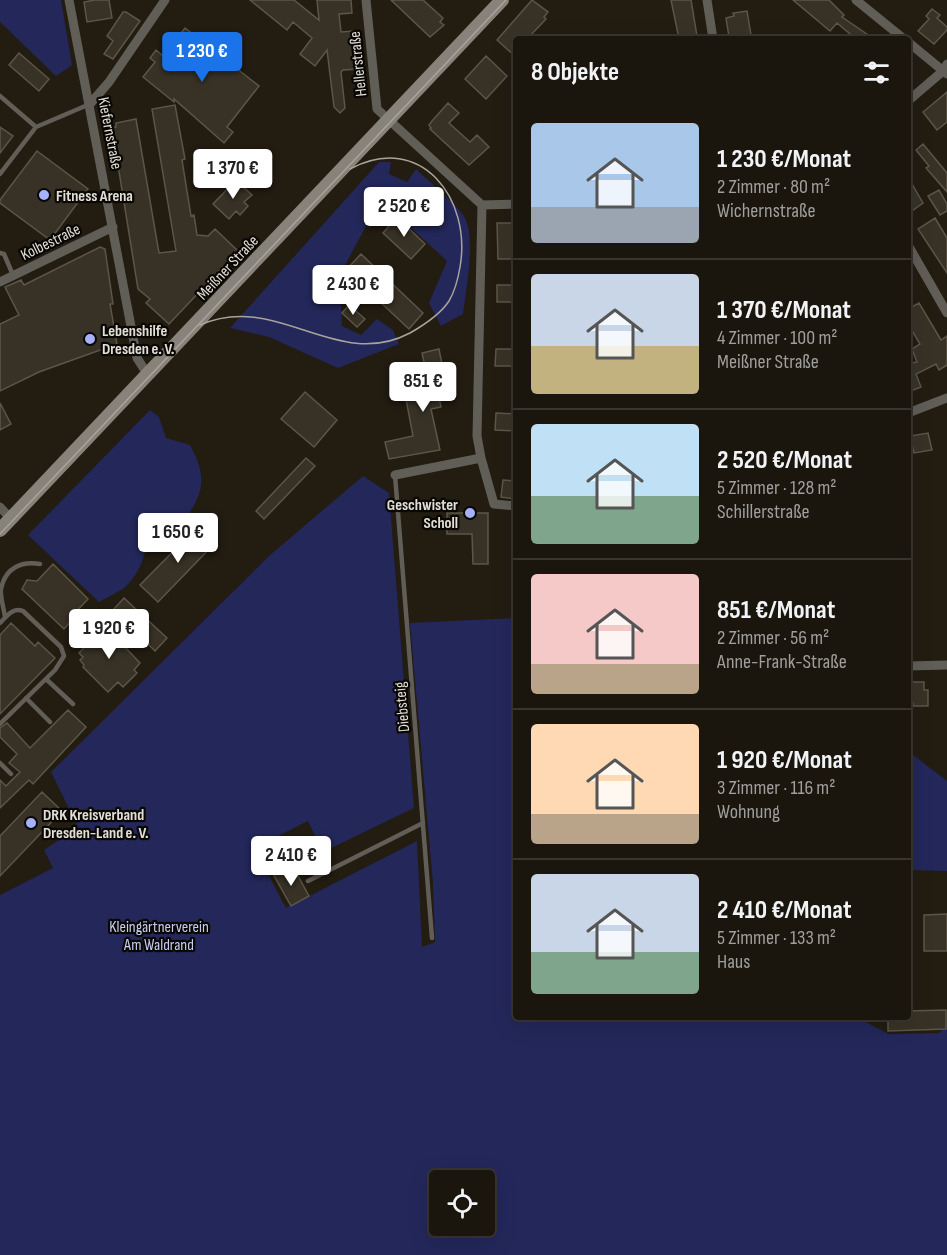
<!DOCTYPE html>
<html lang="de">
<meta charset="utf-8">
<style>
:root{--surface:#1a150d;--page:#27221b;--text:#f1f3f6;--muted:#9f9f9d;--line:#38342e;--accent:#1a73e8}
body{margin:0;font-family:"Sofia Sans Condensed",sans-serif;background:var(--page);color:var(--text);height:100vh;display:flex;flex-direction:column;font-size:22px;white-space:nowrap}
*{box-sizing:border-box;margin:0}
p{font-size:20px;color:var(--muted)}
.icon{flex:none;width:33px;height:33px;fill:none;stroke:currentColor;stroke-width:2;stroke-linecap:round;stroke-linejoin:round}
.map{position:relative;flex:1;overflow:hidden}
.drawer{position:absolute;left:513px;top:36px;width:398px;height:984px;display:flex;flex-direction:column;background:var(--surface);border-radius:6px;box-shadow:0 6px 24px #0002,0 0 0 2px var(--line)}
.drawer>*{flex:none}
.controls{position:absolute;left:429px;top:1170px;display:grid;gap:12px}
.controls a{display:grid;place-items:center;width:66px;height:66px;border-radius:6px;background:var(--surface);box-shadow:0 6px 24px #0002,0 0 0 2px var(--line);font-size:30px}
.price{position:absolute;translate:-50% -51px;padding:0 14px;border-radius:6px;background:#fff;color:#222;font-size:20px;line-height:39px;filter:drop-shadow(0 2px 3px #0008)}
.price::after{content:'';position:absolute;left:50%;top:36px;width:18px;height:14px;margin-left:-9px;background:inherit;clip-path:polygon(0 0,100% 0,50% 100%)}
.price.current{background:var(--accent);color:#fff}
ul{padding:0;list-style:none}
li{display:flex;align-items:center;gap:18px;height:150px;padding:0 18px}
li+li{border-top:2px solid var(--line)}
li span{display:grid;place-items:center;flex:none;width:168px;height:120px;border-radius:6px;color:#555}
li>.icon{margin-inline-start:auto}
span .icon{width:72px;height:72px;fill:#fffc;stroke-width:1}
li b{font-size:26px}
h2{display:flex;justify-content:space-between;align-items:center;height:72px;padding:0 18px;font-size:26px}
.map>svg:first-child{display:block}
</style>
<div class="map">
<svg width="947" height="1255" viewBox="0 0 947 1255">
<rect width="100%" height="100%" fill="#221c11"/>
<path fill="#23275a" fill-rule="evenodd" d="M 0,0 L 61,0 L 72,65 L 56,76 L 0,22 Z
M 379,162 L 391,162 L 389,174 L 407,182 L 416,169 C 427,180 458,205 465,218 C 476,240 466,289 463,314 L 441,326 L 429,303 L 447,261 L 393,211 L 372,215 L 343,269 L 340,288 L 342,326 L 361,335 L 377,319 L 393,330 L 399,344 L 338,368 L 269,337 L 230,328 Z
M 150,410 L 159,417 L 166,438 L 190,445 C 209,480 203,495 180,526 L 148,527 C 148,549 142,572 124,588 C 117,593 107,597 99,602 L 28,535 Z
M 363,476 L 389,493 L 414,808 L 323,852 L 308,821 L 254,848 L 286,908 L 417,841 L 422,947 L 435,942 L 433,883 L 410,623 L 516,618 L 516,1017 L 856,1017 L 889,1034 L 939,1033 L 947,1025 L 947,1255 L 0,1255 L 0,895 L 53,868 L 44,850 L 78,827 L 51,772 L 269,556 ZM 440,1180 L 484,1180 L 484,1226 L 440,1226 Z
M 908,751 L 947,781 L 947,871 L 908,870 Z"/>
<path fill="#383226" stroke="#5c5548" stroke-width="1.5" d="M 95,0 L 109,0 L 112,18 L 87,22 L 84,2 Z
M 250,0 L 294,0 L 319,20 L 317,0 L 351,0 L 352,13 L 339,14 L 341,32 L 354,31 L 359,69 L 343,70 L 341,72 L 345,108 L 340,113 L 334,107 L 327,50 L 315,66 L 300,54 L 312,38 L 293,22 L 287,30 Z
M 391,0 L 423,0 L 443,18 L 440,22 L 444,25 L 430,37 Z
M 532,0 L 548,12 L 544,17 L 546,19 L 527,39 L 516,39 L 516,57 L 497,40 Z
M 671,0 L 691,0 L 697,36 L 679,39 Z
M 793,0 L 829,0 L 844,15 L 842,17 L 874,39 L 847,39 L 850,34 L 837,23 L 830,31 Z
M 932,9 L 940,15 L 937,18 L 947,27 L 947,30 L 934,44 L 918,31 L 929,19 L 926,16 Z
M 747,11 L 751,35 L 729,37 L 726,18 L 734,16 L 733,13 Z
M 123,12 L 126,12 L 140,21 L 113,59 L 104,54 L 113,41 L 107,36 Z
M 185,28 L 259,86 L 227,127 L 233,132 L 224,143 L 174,99 L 174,102 L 143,77 L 155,62 L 150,58 L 156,50 L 163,56 Z
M 19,53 L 49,79 L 39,91 L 9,65 Z
M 486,56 L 507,76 L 486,99 L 465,79 Z
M 947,92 L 947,122 L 937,130 L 923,112 Z
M 448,103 L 459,113 L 449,123 L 470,142 L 477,135 L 489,147 L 469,165 L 430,129 L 431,128 L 429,125 L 432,121 Z
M 175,105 L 185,159 L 182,160 L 191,216 L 194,215 L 197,235 L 208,236 L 215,229 L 238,251 L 169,324 L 146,303 L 150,299 L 138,289 L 112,128 L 116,127 L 116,123 L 136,119 L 159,253 L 176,251 L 152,109 Z
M 0,127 L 13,136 L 0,153 Z
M 923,144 L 947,173 L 947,192 L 926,168 L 929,166 L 916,150 Z
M 37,151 L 88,189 L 50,240 L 0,203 L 0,200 Z
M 908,177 L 923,203 L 912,211 L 908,204 Z
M 236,180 L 252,195 L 244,202 L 248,206 L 240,215 L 236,211 L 229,219 L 213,204 Z
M 939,190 L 947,204 L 947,211 L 940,215 L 928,196 Z
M 397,217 L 425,244 L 411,259 L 383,233 Z
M 935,218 L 947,238 L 947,273 L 918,229 Z
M 497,223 L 514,223 L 515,259 L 498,259 Z
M 100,247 L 105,249 L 113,304 L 110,304 L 117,344 L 39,372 L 0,391 L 0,324 L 19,315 L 5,287 L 21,280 L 24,285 Z
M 361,254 L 423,313 L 409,329 L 346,270 Z
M 497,285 L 516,285 L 516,302 L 497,302 Z
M 919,303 L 941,340 L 947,336 L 947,365 L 939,370 L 936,364 L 916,374 L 921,387 L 908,392 L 908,353 L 912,363 L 917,362 L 912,349 L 920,344 L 908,324 L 908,309 Z
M 349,305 L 365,319 L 357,327 L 342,313 Z
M 439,349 L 448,395 L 439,397 L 441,407 L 431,409 L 440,450 L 389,459 L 385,442 L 413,436 L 406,399 L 431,394 L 422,353 Z
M 496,349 L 516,349 L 516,366 L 495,366 Z
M 305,392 L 337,420 L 314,447 L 281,419 Z
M 0,403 L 11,424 L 0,430 Z
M 496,413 L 516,414 L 516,431 L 495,430 Z
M 928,433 L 932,450 L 914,453 L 910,436 Z
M 306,458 L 315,466 L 264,519 L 256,511 Z
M 503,480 L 516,481 L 516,499 L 501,497 Z
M 447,513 L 488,513 L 488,564 L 473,564 L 472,534 L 447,534 Z
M 199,525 L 216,542 L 158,602 L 140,585 Z
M 53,564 L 88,599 L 72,616 L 74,618 L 64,629 L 22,589 L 27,580 L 37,581 Z
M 124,598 L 167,638 L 155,651 L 113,610 Z
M 11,623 L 35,646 L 38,642 L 55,658 L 0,714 L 0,635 Z
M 105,626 L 140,663 L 134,670 L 137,673 L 123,687 L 118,682 L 108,692 L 83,667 L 84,665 L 80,660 L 83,657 L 79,653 Z
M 908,682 L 924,682 L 924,690 L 928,690 L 928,706 L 913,706 L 913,703 L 908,703 Z
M 68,710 L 86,727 L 33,784 L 29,780 L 0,808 L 0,780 L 6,786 L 20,772 L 9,763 L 17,754 L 0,737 L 0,728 L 7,723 L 30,748 Z
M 42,792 L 62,811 L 0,876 L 0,836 Z
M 282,866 L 288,879 L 297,874 L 309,896 L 291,906 L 272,872 Z
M 947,914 L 947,951 L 924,951 L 924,915 Z
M 946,1010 L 946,1029 L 888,1031 L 888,1017 L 908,1017 L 908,1011 Z"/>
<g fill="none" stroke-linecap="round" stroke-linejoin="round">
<path stroke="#615e58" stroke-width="4.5" d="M 0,96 L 36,127
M 0,174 L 36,127 L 90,104
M 0,253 L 4,254 L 13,275
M 395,475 L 432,938
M 5,617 C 4,609 0,597 1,589 C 5,568 21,561 40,564
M 0,623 C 7,616 13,607 23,611 L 61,647 L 64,656 L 55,670 L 0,724
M 46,679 L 73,704
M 26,698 L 50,722
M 0,763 L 11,774
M 308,881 L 423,823"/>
<path stroke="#615e58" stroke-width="9" d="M 69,0 L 137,358 L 148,375
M 366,0 L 377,109 L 482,205 L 516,204
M 707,0 L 713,39
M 856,0 L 904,39
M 908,42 L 947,74
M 908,101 L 943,71 L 947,64
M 90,104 L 109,82 L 165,0
M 482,205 L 477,436 L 481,458 L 494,504 L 516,506
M 908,245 L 947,313
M 0,282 L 113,227
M 908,413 L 947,398
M 395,475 L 481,458
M 0,507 L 11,519
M 908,666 L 947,665"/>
<path stroke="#88837a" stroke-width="14" d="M 0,530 L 502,0"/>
<path stroke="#a9a49b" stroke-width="1.5" d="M 200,325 C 277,291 336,372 410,333 C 424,325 440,315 449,301 C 455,291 458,279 460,267 C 472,199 421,131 350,169
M 0,534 L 506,0"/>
</g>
<g fill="#a5b1fc" stroke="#090704" stroke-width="2">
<circle cx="44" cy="195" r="6"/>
<circle cx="90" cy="339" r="6"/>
<circle cx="470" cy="513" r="6"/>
<circle cx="31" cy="823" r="6"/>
</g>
<g text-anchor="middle" stroke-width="4.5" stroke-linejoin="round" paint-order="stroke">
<g font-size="16" fill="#e2ded6" stroke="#090704">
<text transform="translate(357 64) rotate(-96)" y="6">Hellerstraße</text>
<text transform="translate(111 133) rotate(79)" y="6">Kiefernstraße</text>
<text transform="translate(50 241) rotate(-26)" y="6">Kolbestraße</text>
<text transform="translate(227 267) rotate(-47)" y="6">Meißner Straße</text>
<text transform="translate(401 707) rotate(-95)" y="6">Diebsteig</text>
</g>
<g font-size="16" font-weight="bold" fill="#e2ded6" stroke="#090704" text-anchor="start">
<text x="56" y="201">Fitness Arena</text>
<text x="102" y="336">Lebenshilfe<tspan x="102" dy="18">Dresden e. V.</tspan></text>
<text x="458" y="510" text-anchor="end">Geschwister<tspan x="458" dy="18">Scholl</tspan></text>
<text x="43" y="820">DRK Kreisverband<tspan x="43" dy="18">Dresden-Land e. V.</tspan></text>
</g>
<g font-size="16" fill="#c5cdf0" stroke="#090704">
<text x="159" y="932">Kleingärtnerverein<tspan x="159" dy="18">Am Waldrand</tspan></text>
</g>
</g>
</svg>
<div class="controls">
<a><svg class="icon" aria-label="locate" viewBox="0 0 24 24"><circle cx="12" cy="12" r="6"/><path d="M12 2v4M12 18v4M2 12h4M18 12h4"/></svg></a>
</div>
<b class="price current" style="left:202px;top:83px">1 230 €</b>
<b class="price" style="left:233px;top:200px">1 370 €</b>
<b class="price" style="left:404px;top:238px">2 520 €</b>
<b class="price" style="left:353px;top:316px">2 430 €</b>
<b class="price" style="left:423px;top:413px">851 €</b>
<b class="price" style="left:178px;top:564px">1 650 €</b>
<b class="price" style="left:109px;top:660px">1 920 €</b>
<b class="price" style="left:291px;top:887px">2 410 €</b>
<section class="drawer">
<h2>8 Objekte<svg class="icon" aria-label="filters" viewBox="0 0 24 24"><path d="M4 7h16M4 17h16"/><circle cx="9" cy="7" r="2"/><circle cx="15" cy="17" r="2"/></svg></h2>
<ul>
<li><span style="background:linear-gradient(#a9c7e8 70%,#9aa5b1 0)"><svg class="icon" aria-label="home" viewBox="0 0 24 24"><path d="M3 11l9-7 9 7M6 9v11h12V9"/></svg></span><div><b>1 230 €/Monat</b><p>2 Zimmer · 80 m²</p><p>Wichernstraße</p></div></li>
<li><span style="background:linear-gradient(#c9d6e8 60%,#c2b280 0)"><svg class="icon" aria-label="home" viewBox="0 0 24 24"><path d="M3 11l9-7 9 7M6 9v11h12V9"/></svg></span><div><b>1 370 €/Monat</b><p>4 Zimmer · 100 m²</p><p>Meißner Straße</p></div></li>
<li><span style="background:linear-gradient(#bfe0f5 60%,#7fa58c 0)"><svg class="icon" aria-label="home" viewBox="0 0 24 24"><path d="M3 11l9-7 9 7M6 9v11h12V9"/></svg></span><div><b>2 520 €/Monat</b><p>5 Zimmer · 128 m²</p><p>Schillerstraße</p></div></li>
<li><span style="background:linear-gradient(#f6c9c9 75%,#b9a48a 0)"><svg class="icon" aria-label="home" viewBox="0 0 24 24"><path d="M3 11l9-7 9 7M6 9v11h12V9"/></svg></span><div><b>851 €/Monat</b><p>2 Zimmer · 56 m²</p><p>Anne-Frank-Straße</p></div></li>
<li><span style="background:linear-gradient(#ffd9b3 75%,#b9a48a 0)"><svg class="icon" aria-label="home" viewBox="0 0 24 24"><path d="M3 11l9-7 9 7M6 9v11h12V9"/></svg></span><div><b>1 920 €/Monat</b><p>3 Zimmer · 116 m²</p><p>Wohnung</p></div></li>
<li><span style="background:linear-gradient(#c9d6e8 65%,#7fa58c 0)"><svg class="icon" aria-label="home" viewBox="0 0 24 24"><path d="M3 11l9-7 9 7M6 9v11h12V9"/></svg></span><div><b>2 410 €/Monat</b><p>5 Zimmer · 133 m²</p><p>Haus</p></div></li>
</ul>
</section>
</div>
